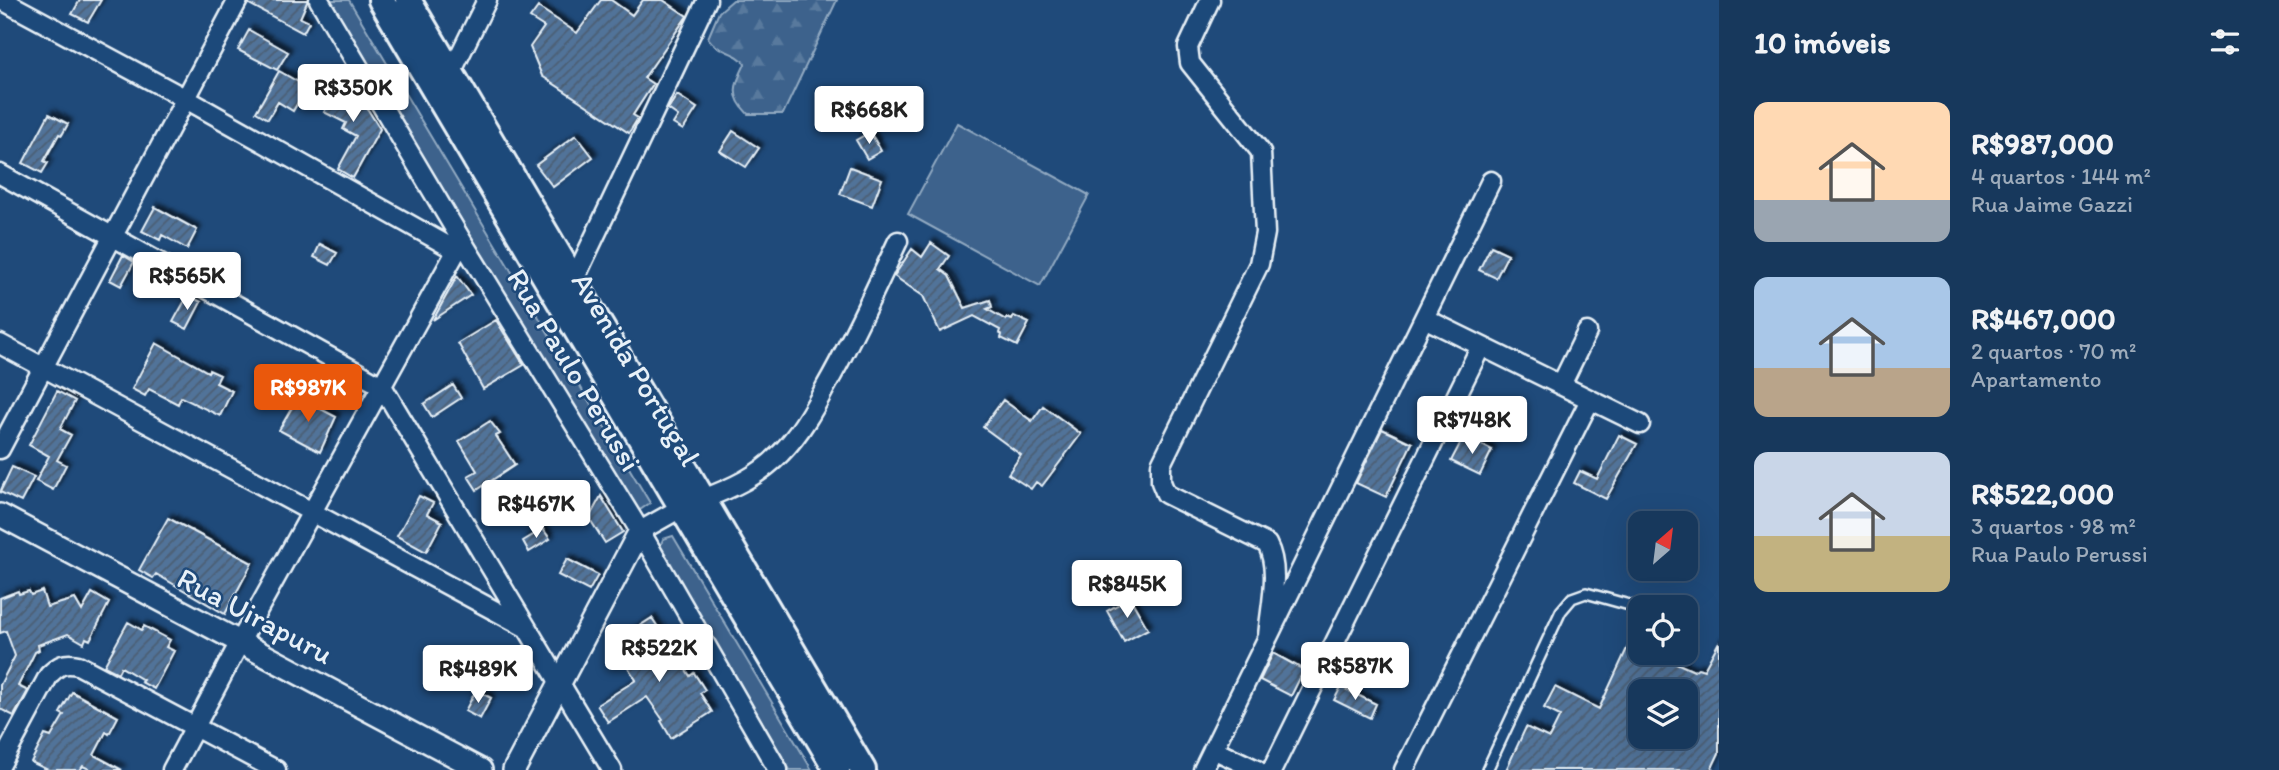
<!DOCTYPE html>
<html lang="pt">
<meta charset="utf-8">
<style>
:root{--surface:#17385c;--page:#203f62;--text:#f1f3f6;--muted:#9eacbb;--line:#365272;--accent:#ea580c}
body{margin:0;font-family:Itim,sans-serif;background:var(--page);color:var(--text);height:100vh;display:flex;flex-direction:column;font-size:26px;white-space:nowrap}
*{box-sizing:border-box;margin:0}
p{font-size:23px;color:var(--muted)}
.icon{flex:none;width:38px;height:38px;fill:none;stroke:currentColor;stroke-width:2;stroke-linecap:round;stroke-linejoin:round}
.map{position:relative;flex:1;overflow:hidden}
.panel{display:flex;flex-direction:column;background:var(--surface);width:560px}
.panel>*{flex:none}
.needle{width:46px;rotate:28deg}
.fabs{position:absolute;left:1628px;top:511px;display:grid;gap:14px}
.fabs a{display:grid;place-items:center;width:70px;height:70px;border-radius:14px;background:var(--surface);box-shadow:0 7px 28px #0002,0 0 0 2px var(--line);font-size:35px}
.price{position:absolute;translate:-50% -60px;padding:0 16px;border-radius:7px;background:#fff;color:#222;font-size:23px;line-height:46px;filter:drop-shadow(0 2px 4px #0008)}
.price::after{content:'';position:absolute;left:50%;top:42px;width:21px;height:16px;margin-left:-10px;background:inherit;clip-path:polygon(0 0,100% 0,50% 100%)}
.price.selected{background:var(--accent);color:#fff}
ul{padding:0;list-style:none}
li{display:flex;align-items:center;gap:21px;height:175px;padding:0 35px}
li span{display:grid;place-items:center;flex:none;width:196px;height:140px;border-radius:14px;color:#555}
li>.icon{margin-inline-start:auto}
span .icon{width:84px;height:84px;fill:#fffc;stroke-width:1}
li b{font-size:30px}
h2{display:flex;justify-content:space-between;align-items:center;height:84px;padding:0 35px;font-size:30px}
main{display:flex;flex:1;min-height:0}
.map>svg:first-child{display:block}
</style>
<main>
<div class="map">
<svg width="1719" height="770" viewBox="0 0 1719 770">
<defs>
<pattern id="forest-firs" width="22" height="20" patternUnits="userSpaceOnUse" patternTransform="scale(1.75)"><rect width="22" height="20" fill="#3c628c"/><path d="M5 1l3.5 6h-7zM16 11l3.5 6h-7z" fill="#58799d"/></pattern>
<pattern id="building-hatch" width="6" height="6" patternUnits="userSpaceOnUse" patternTransform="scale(1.75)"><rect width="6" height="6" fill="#517399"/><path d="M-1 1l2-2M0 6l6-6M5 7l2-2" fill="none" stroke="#4c5e72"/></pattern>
<filter id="shadow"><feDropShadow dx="4" dy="-4" stdDeviation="2" flood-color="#0009"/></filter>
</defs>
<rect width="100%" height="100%" fill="#1f4a7a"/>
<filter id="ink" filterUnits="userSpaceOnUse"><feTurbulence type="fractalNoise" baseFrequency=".0143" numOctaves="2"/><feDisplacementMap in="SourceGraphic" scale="14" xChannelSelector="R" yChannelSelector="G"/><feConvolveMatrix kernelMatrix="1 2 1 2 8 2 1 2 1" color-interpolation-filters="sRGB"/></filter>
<g filter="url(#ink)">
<path fill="#3c628c" stroke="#92aac2" stroke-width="2" d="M 329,0 L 349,0 L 650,503 L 637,512 Z
M 957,123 L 1089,195 L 1040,286 L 908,214 Z
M 673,536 L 812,770 L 790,770 L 660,547 L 663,539 Z"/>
<path fill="url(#forest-firs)" stroke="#92aac2" stroke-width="2" d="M 733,0 L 837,0 L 783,114 L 748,114 C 730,96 734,86 745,64 C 737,51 718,53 708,38 L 719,12 Z"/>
<path fill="url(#building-hatch)" stroke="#e8f1f8" stroke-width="2" fill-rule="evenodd" filter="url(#shadow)" d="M 80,0 L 101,0 L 88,22 L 72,14 Z
M 249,0 L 308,0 L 300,18 L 309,22 L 303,33 L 249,4 Z
M 601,0 L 611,0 L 632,15 L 643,0 L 663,0 L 687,16 L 644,78 L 653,84 L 633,115 L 638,118 L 629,133 L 542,76 L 530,47 L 544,27 L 530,18 L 538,7 L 577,33 Z
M 249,30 L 288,52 L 277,70 L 238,50 Z
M 279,71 L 307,87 L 293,111 L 278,102 L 268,119 L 256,112 Z
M 345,73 L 380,129 L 353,178 L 338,169 L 356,136 L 343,129 L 346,123 L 324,112 Z
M 677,95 L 697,108 L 683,130 L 673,124 L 678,116 L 668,109 Z
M 49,114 L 68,124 L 62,135 L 59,134 L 44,161 L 48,163 L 42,173 L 23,163 Z
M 733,131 L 759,148 L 746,167 L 720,151 Z
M 870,132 L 881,151 L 867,159 L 856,140 Z
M 576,135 L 593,157 L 553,187 L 536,165 Z
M 850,167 L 882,179 L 872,206 L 840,194 Z
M 155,207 L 197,230 L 187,249 L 162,235 L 160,240 L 142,231 Z
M 931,243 L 949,256 L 940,269 L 949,276 L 965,308 L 990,300 L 992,307 L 987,309 L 1006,320 L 1007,318 L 1012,320 L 1014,316 L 1029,323 L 1017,346 L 1001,338 L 1002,335 L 999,333 L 1000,330 L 974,316 L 940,332 L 923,296 L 894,276 L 912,249 L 922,257 Z
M 320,244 L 337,253 L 330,265 L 314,257 Z
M 1491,246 L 1508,254 L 1496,278 L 1479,270 Z
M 123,255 L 134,262 L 121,286 L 110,280 Z
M 457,276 L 471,295 L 433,320 Z
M 188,295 L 201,302 L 187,329 L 173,322 Z
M 496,320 L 524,365 L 483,389 L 458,343 Z
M 156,343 L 208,372 L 209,370 L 220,375 L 216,383 L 232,391 L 220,416 L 181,397 L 178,404 L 149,389 L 145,396 L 132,389 Z
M 453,385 L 461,398 L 432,417 L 424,404 Z
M 57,391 L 75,401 L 60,429 L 71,435 L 57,460 L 66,465 L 53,490 L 36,481 L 49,456 L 29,445 Z
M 298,397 L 336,417 L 320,452 L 279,430 Z
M 1003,400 L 1032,421 L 1043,406 L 1081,434 L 1042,486 L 1036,482 L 1031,489 L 1008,474 L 1021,455 L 983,427 Z
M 490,421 L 500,434 L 496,436 L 515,465 L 477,490 L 468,476 L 477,471 L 459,441 Z
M 1382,429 L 1412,443 L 1386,497 L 1356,483 Z
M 1619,435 L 1637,444 L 1606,499 L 1574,483 L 1580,471 L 1597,479 Z
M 1464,436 L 1492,450 L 1480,475 L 1451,461 Z
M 12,467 L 34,477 L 21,502 L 0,492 Z
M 419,496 L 433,503 L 427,514 L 442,522 L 426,552 L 397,536 Z
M 601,496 L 623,532 L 605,543 L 589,518 Z
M 168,518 L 252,563 L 225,614 L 156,574 L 153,578 L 139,570 Z
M 543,529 L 550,539 L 529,552 L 523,541 Z
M 567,559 L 598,575 L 589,591 L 558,575 Z
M 18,591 L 19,594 L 29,591 L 31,595 L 42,591 L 47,607 L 75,599 L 82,611 L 92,593 L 109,603 L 90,640 L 86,638 L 84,643 L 68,634 L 38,645 L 39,650 L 35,652 L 18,686 L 28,691 L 14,716 L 0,709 L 0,685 L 15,656 L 6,631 L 0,633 L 0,598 Z
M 1130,598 L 1148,629 L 1124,642 L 1107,611 Z
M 652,618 L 690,676 L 694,673 L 705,690 L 700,693 L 712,712 L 671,738 L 661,721 L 663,720 L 647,697 L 608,722 L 597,705 L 636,680 L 626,664 L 641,655 L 627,634 Z
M 128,622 L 142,630 L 144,626 L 170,640 L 166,647 L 174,651 L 154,689 L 141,682 L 143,680 L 121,667 L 118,673 L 104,666 Z
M 1630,642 L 1640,646 L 1640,653 L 1654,653 L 1694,671 L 1698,668 L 1704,670 L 1719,642 L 1719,753 L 1711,770 L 1506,770 L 1526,727 L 1549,738 L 1560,716 L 1544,708 L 1555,687 L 1599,709 ZM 1640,691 L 1685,691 L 1685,737 L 1640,737 Z
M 1273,653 L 1304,670 L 1291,696 L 1260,680 Z
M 1341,687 L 1376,704 L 1370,718 L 1334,700 Z
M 476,690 L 491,698 L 480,719 L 465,711 Z
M 72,692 L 118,717 L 109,734 L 106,732 L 94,755 L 122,770 L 91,770 L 83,766 L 80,770 L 48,770 L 31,762 L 45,735 L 51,737 L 64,715 L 60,713 Z"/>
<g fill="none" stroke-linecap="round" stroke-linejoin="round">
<defs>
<path id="service" d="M 1487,770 L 1561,611 L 1572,598 L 1586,593 L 1640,608"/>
<path id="minor" d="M 2,0 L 186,99 L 457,251
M 319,0 L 462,241 L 640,531 L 778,770
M 1210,0 L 1188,47 L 1190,63 L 1261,152 L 1265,233 L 1259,264 L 1161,464 L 1161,482 L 1166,494 L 1267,544 C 1281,570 1270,607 1268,637
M 451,73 L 487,0
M 0,174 L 382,386 L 612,770
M 574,280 L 707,0
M 1424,318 L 1640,424
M 0,344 L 527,628
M 1561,385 L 1587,332
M 0,449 L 238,0
M 703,499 C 732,488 759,476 781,453 C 800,434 814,409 826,386 C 853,339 875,290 898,241
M 640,531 L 681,508
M 1213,749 L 1257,770
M 0,766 L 49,675 C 59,665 64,662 78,665 L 276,770
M 172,770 L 240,642 L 462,241
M 1203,770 L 1491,181
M 1272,770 L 1481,346
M 1404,770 L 1590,400"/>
<path id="tertiary" d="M 0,515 L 481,770
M 514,770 L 640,531"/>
<path id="secondary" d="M 381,0 L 837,770
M 408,0 L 863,770"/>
</defs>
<use href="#service" stroke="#e8f1f8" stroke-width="14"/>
<use href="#minor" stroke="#e8f1f8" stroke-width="23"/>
<use href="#tertiary" stroke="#e8f1f8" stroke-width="26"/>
<use href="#secondary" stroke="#e8f1f8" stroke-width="30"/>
<use href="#service" stroke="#1f4a7a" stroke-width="9"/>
<use href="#minor" stroke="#1f4a7a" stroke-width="18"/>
<use href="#tertiary" stroke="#1f4a7a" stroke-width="21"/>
<use href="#secondary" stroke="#1f4a7a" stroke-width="24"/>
</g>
</g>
<g text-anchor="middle" stroke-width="5" stroke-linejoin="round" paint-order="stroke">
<g font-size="30" fill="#e8f1f8" stroke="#1f4a7a">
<text transform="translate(636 369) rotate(59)" y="10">Avenida Portugal</text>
<text transform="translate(574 370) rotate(59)" y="10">Rua Paulo Perussi</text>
<text transform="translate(255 616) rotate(28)" y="10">Rua Uirapuru</text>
</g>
</g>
</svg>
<div class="fabs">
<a><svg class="needle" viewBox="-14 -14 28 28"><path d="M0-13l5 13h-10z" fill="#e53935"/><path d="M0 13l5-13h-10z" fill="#9eacbb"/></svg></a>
<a><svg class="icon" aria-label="locate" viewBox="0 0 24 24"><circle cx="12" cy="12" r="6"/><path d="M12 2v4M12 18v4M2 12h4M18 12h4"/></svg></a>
<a><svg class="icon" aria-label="layers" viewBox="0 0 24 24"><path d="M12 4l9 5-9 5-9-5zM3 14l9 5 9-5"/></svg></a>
</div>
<b class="price" style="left:353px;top:124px">R$350K</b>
<b class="price" style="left:869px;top:146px">R$668K</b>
<b class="price" style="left:187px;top:312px">R$565K</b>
<b class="price selected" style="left:308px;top:424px">R$987K</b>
<b class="price" style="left:1472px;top:456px">R$748K</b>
<b class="price" style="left:536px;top:540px">R$467K</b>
<b class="price" style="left:1127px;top:620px">R$845K</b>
<b class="price" style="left:659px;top:684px">R$522K</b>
<b class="price" style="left:1355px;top:702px">R$587K</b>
<b class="price" style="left:478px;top:705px">R$489K</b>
</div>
<section class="panel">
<h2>10 imóveis<svg class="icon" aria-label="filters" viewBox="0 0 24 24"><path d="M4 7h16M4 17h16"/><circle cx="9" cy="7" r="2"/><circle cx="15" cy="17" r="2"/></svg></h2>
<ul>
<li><span style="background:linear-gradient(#ffd9b3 70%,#9aa5b1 0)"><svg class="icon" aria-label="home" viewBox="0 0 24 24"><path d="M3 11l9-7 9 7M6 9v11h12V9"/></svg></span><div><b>R$987,000</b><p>4 quartos · 144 m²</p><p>Rua Jaime Gazzi</p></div></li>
<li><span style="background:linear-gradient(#a9c7e8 65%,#b9a48a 0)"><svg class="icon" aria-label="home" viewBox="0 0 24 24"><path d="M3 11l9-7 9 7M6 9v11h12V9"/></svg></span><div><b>R$467,000</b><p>2 quartos · 70 m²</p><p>Apartamento</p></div></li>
<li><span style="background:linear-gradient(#c9d6e8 60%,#c2b280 0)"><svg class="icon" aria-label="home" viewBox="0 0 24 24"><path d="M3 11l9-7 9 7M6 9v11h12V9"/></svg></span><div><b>R$522,000</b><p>3 quartos · 98 m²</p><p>Rua Paulo Perussi</p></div></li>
</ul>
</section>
</main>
